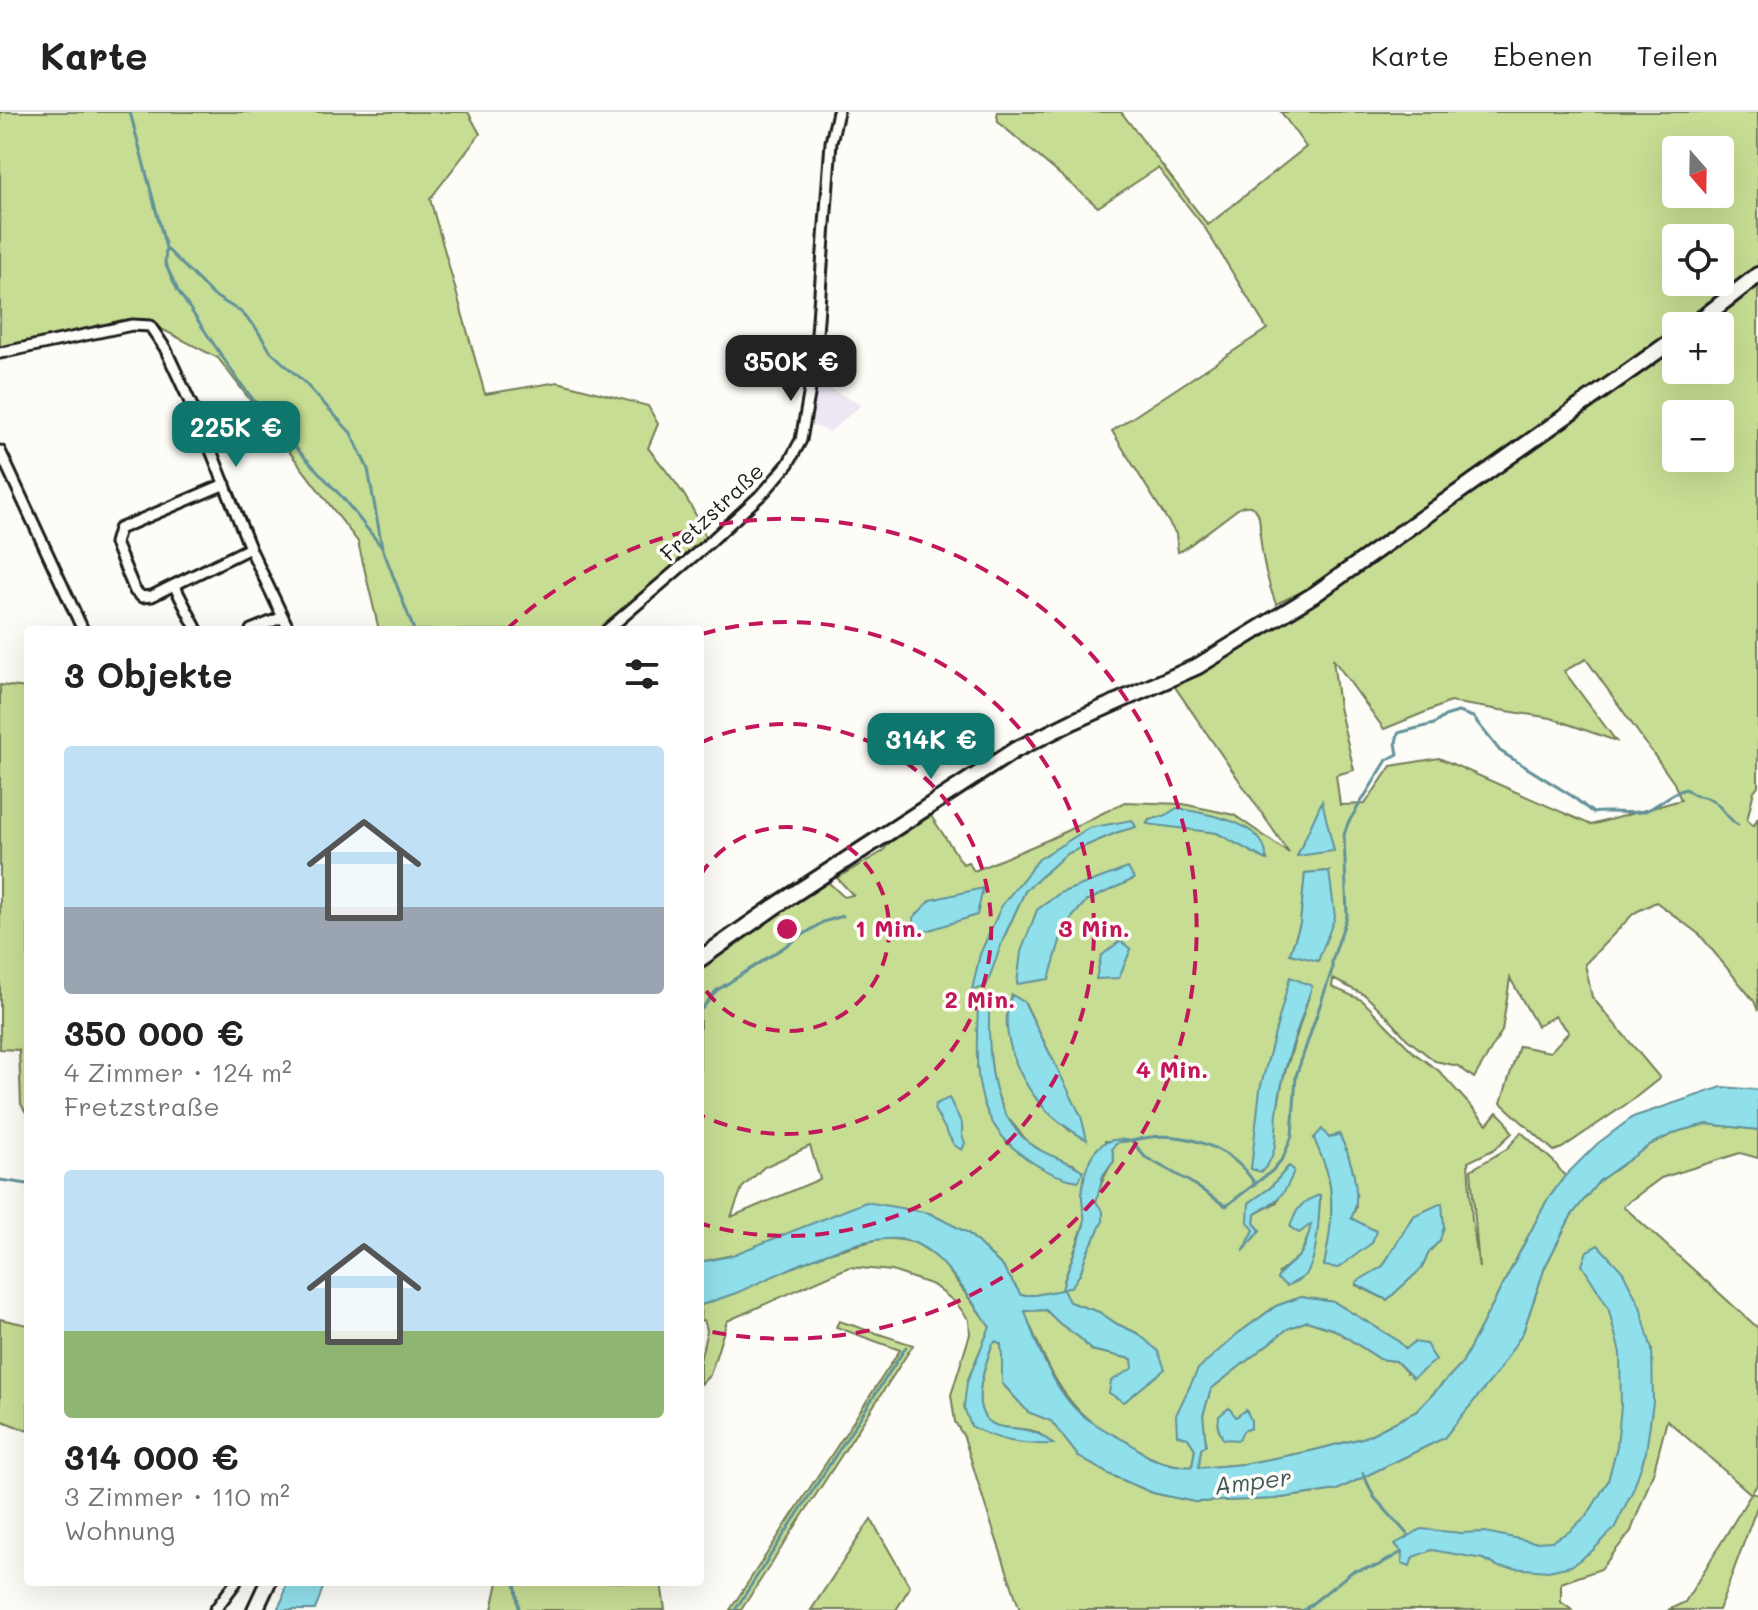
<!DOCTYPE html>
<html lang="de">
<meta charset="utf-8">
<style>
:root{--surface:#fff;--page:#f2f2f2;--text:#222;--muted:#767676;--line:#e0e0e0;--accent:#0f766e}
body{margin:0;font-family:Mali,sans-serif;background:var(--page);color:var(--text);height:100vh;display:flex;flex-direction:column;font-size:30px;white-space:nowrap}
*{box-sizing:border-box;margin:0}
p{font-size:26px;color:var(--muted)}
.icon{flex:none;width:44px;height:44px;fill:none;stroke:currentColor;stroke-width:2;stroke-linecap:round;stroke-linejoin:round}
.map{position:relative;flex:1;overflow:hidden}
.panel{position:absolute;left:24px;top:514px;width:680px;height:960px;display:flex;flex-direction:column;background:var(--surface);border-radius:8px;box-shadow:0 8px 32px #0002}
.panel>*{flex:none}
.needle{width:52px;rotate:160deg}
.buttons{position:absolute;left:1662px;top:24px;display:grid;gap:16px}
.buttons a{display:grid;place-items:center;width:72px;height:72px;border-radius:8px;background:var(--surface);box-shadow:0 8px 32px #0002;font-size:40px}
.price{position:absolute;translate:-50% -68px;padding:0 18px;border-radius:16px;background:var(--accent);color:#fff;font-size:26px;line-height:52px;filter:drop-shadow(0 2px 4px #0008)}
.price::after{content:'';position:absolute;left:50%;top:48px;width:24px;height:18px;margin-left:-12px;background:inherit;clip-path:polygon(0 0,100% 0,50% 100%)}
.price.on{background:#222;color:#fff}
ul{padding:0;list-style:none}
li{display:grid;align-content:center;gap:16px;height:424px;padding:0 40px}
li span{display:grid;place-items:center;height:248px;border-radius:8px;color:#555}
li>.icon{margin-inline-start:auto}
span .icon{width:144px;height:144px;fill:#fffc;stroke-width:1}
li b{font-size:34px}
h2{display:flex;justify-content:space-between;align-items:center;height:96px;padding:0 40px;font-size:34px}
header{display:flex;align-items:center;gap:48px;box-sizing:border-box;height:112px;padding:0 40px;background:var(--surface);border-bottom:2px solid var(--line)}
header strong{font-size:38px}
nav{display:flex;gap:44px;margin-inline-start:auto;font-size:28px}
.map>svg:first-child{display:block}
</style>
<header>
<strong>Karte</strong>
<nav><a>Karte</a><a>Ebenen</a><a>Teilen</a></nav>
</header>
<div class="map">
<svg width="1758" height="1498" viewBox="0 0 1758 1498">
<rect width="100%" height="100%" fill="#fdfcf7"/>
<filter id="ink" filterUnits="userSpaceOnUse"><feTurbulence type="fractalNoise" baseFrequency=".0125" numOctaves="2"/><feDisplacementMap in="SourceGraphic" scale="16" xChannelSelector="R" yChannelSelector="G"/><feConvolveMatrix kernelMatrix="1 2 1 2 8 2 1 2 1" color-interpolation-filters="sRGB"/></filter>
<g filter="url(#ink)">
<path fill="#ece7f2" d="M 816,269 L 861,293 L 830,320 L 806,311 Z"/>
<path fill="#c7dd93" stroke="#727c58" stroke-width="2" fill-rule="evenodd" d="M 0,0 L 468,0 L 480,22 L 430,87 L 485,282 L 558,270 L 648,294 L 658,312 L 648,336 C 674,368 691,387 706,426 L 602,518 L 379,518 L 358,430 L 218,246 L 142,207 L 122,208 L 0,236 Z
M 997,0 L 1121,0 L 1208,113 L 1306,35 L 1281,0 L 1758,0 L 1758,674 L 1754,679 L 1747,708 L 1754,714 L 1758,705 L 1758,899 L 1754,889 L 1700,823 L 1656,790 L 1634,801 L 1585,852 L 1592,885 L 1660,966 L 1631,989 L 1562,1036 L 1554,1039 L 1501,991 L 1519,934 L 1550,940 L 1569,920 L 1555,904 L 1537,914 L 1510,866 L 1502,919 L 1474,966 L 1458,954 L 1435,949 L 1407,927 L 1386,903 L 1365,883 L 1333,867 L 1332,875 L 1362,888 L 1414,941 L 1439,959 L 1487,1012 L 1497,1000 L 1506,1009 L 1512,1021 L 1495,1037 L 1468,1050 L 1472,1108 L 1479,1156 L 1471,1058 L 1508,1036 L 1521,1020 L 1553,1049 L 1565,1064 L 1546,1090 L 1462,1251 L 1417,1299 L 1366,1325 L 1311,1339 L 1244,1352 L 1198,1356 L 1201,1337 L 1206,1333 L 1203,1303 L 1211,1277 L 1287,1217 L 1307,1209 L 1335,1218 L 1380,1247 L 1396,1249 L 1407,1261 L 1436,1248 L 1431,1241 L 1406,1237 L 1397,1228 L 1334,1190 L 1301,1185 L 1276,1194 L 1236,1223 L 1188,1326 L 1195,1337 L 1192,1355 C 1177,1354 1163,1352 1150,1345 C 1142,1342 1136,1335 1129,1331 C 1120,1326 1110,1323 1101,1317 C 1059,1290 1043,1243 1024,1199 L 1046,1198 L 1059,1211 L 1080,1226 L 1091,1238 L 1132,1247 L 1134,1256 L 1111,1270 L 1110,1281 L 1124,1290 L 1146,1271 L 1139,1222 L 1117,1212 L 1099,1200 L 1069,1190 L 1062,1178 L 1035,1183 L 1021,1183 L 1003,1155 L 968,1121 L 929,1101 L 700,1150 L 700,853 L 826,768 L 844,785 L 853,783 L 837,766 L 882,740 L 898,720 L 929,701 L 963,752 L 968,750 L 974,759 L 1050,727 L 1125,690 L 1183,692 L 1234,703 L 1289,741 L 1175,575 L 1180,569 L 1318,472 L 1276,492 C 1267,469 1262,448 1260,423 C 1260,416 1261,404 1256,398 C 1251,392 1245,393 1239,396 L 1183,438 L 1178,440 L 1176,422 L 1112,319 L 1267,217 L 1205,116 L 1158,56 L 1098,95 L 998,10 ZM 1676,38 L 1720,38 L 1720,82 L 1676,82 ZM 1676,126 L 1720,126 L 1720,170 L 1676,170 ZM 1676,214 L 1720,214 L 1720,258 L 1676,258 ZM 1676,302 L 1720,302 L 1720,346 L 1676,346 ZM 1333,547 L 1384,617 L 1450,590 L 1551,606 L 1616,629 L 1564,559 L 1586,547 L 1674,671 L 1681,688 L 1591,713 L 1439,646 L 1391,654 L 1365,692 L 1340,693 L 1336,663 L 1354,658 L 1339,595 ZM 1164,704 L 1258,724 L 1267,747 L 1217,721 L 1147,711 L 1149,707 ZM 1135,715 L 1118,720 L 1066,742 L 1025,779 L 1004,825 L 1002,793 L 1089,716 ZM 1329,759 L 1290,842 L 1300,812 L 1305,761 ZM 1133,767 L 1086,789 L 1063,815 L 1060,781 ZM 1290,866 L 1312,874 L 1283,967 L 1277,999 L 1262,1060 L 1251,1056 ZM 1012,883 L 1025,891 L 1057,956 L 1069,1018 L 1038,988 L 1019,956 ZM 989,935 L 994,974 L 1006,1004 L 1028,1030 L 1052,1046 L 1076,1053 L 1007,1032 L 977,955 ZM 1339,1022 L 1346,1037 L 1353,1059 L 1356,1096 L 1324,1154 C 1331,1124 1335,1093 1328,1063 C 1325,1050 1319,1038 1314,1026 L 1329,1026 ZM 1105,1029 L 1129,1029 L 1118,1030 L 1112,1036 L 1114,1049 C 1090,1080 1092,1125 1080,1162 L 1064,1169 L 1085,1109 ZM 810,1034 L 820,1067 L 731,1105 L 742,1076 L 764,1055 ZM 1288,1055 L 1277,1090 L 1255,1102 L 1254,1111 L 1260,1118 L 1246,1135 L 1254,1118 L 1249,1091 L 1270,1076 ZM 1320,1084 C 1319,1112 1316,1137 1306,1163 L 1279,1161 L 1300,1143 L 1308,1125 ZM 1413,1104 L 1440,1128 L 1429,1140 L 1422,1156 L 1387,1188 L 1356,1173 L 1383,1154 Z
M 0,573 L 28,576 L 28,1004 L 21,992 L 19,938 L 0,937 Z
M 1707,1012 L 1758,1018 L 1758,1046 L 1740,1041 L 1661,1066 L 1623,1094 L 1758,1216 L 1758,1371 L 1752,1381 L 1758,1383 L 1758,1392 L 1719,1498 L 1668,1498 L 1685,1490 L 1751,1382 L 1667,1308 L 1654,1358 L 1631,1419 L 1601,1457 L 1561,1471 L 1561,1490 L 1572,1498 L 1020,1498 L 985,1393 L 964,1325 L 955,1310 L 951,1283 L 970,1222 L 969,1208 L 956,1191 L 933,1173 L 892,1159 L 849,1155 L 727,1209 L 710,1263 L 700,1273 L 700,1249 L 707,1218 L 704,1208 L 700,1209 L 701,1193 L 734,1181 L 824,1142 L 883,1126 L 902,1128 L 916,1131 L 941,1148 L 990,1215 L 967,1270 L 971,1314 L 1051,1331 C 1047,1328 1041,1322 1036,1320 C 1024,1315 1009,1318 997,1314 C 965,1303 985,1255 992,1233 L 996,1229 L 1001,1232 L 1002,1243 L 1002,1271 L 1028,1300 L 1051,1309 L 1079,1345 L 1109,1362 L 1153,1381 L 1195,1390 L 1274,1387 L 1337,1378 L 1444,1326 L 1523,1220 L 1545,1155 L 1571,1104 L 1599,1069 L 1651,1032 L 1679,1019 Z
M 0,1207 L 28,1213 L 28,1319 L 0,1308 Z
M 839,1209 L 913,1233 L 741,1498 L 730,1498 L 900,1238 L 836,1215 Z
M 871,1407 L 910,1475 L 896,1498 L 811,1498 Z
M 498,1470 L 661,1470 L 665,1498 L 492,1498 Z"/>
<path fill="#90e0ec" stroke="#629299" stroke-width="2" d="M 1322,689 L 1334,739 L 1297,744 Z
M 1177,696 C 1204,702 1269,709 1266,748 L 1217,721 L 1147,712 L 1149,708 L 1164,704 Z
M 1132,708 L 1136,715 L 1118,720 L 1066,742 L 1025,779 L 1004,825 L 986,875 L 972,878 L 980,842 L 1002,793 L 1039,747 L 1089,716 Z
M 1128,756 L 1134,767 L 1086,789 L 1064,815 L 1049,867 L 1017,872 L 1021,840 L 1037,798 L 1060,781 Z
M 1329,759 L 1335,805 L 1318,849 L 1290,842 L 1300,812 L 1305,761 Z
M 983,776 L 977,803 L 914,823 L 913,806 L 931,788 Z
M 1120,829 L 1131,837 L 1119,866 L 1096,867 L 1101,844 Z
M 1290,865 L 1312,874 C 1299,915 1281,958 1277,1002 C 1275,1023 1279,1044 1261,1060 L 1251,1057 L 1260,977 Z
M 1012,883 L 1024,890 L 1081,1004 L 1087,1028 C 1069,1018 1051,1005 1038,989 C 1017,963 997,915 1012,883 Z
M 989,885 C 989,936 986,994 1028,1030 C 1045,1045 1068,1047 1083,1059 L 1079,1069 C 1057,1066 1039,1056 1022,1043 C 968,1003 977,947 978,887 Z
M 1722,975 L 1758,978 L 1758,1018 L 1707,1012 L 1679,1019 L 1651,1032 L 1599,1069 L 1571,1104 L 1545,1155 L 1523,1220 L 1497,1261 L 1444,1326 L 1337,1378 L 1274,1387 L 1195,1390 L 1153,1381 L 1109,1362 L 1079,1345 L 1051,1309 L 1028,1300 L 1002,1271 L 1002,1243 L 1001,1232 L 996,1229 L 992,1233 C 985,1255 965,1304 998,1314 C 1010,1317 1025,1316 1036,1321 C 1042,1323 1048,1328 1053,1332 C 1022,1333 998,1329 971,1314 L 964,1295 L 967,1270 L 990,1215 C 970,1188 948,1147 917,1132 C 873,1110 779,1163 736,1181 C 725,1185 713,1189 701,1193 L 700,1195 L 700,1150 L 730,1144 L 866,1090 L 929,1101 L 968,1121 L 1003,1155 L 1021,1183 L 1035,1183 L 1062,1178 C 1067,1156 1078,1135 1084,1113 C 1086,1103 1081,1092 1082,1082 C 1085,1050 1095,1020 1132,1029 L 1118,1030 L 1112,1036 L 1114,1049 L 1103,1063 L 1096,1090 L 1103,1099 L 1103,1109 L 1086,1143 L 1080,1162 L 1072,1174 L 1063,1178 L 1069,1190 L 1099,1200 L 1117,1212 L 1139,1222 L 1158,1239 L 1165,1257 L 1124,1290 L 1109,1281 L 1111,1269 L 1133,1256 L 1132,1247 L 1091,1238 L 1080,1226 L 1059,1211 L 1046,1198 L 1025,1199 C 1035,1231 1055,1280 1081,1302 C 1096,1314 1112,1322 1129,1331 C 1136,1335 1142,1341 1149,1345 C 1163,1352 1177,1354 1192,1355 L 1195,1337 L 1188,1326 L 1177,1323 L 1176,1303 L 1198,1257 L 1236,1223 L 1276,1194 L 1301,1185 L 1334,1190 L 1397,1228 L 1406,1237 L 1414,1230 L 1426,1232 L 1436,1248 L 1413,1266 L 1396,1249 L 1380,1247 L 1335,1218 L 1307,1209 L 1287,1217 L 1211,1277 L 1203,1303 L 1206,1333 L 1201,1337 L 1199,1356 L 1244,1352 L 1311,1339 L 1366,1325 L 1417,1299 L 1462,1251 L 1546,1090 L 1565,1064 L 1597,1032 L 1633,1005 Z
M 949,986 L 962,1012 L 962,1023 L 965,1031 L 962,1038 L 954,1033 L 934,997 L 936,992 Z
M 1322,1017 L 1329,1026 L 1339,1022 C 1350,1044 1364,1084 1351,1106 L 1376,1119 L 1372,1131 L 1338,1156 L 1324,1154 C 1330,1124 1335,1093 1328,1063 C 1325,1050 1318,1038 1314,1026 Z
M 1289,1054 L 1294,1058 C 1286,1083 1277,1089 1255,1102 L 1254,1111 L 1260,1118 L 1243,1140 L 1254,1118 L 1248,1110 L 1249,1091 L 1270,1076 Z
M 1320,1083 C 1319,1101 1318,1152 1304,1164 C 1300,1168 1292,1171 1287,1174 L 1277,1167 C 1282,1156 1292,1152 1300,1143 C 1306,1134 1309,1122 1311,1112 L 1299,1121 L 1290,1115 C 1296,1097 1301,1089 1320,1083 Z
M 1442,1091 L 1444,1115 L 1440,1128 L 1429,1140 L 1422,1156 L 1387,1188 L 1356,1172 L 1356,1170 L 1383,1154 L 1413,1104 Z
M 1598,1133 L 1623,1160 L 1640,1194 L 1652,1238 L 1653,1290 L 1646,1340 L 1633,1378 L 1614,1417 L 1592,1439 L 1571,1454 L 1548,1459 L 1499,1455 L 1483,1447 L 1432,1438 L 1413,1445 L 1410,1454 L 1402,1451 L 1402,1440 L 1395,1432 L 1421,1417 L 1461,1421 L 1485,1420 L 1534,1430 L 1552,1429 L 1570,1419 L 1588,1402 L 1608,1369 L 1617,1334 L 1621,1294 L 1620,1241 L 1608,1195 L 1582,1153 L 1587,1139 Z
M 1229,1296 L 1236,1305 L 1246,1298 L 1251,1308 L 1251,1316 L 1243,1319 L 1239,1328 L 1223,1327 L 1218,1316 L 1219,1304 Z
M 286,1470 L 325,1470 L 315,1498 L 277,1498 L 283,1486 Z"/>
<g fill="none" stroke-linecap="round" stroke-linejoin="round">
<path stroke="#629299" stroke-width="3" d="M 130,0 L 166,136 L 213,183 L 241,200 L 256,216 L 271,240 L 304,270 L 351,321 L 368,357 L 382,435 L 414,518
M 166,136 L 165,151 L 178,179 L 238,268 L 265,303 L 342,385 L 381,434
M 700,899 L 716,879 L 823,810 L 843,804
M 0,1068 L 28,1072
M 1255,1072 C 1231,1032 1176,1016 1132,1029 L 1145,1045 L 1190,1070 L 1226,1094 L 1272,1059 L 1283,1046 L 1292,1024 L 1296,964 L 1332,858 L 1332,849 L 1347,804 L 1344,723 L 1348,711 L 1387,648 L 1398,642 L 1396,631 L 1398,621 L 1434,612 L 1445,604 L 1458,600 L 1473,605 L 1500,639 L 1572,684 L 1593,701 C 1608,698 1633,703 1645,699 C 1661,693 1669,681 1686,677 C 1694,686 1702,683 1712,688 C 1722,694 1727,707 1738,713
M 1363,1361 L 1374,1385 L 1408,1423
M 515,1470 L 519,1498
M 735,1498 L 906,1235
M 1304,1498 L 1353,1459 L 1377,1454 L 1402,1440"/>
<defs>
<path id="street" d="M 0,241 L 132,213 L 150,214 L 165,236 L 202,316 L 250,436 L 289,518
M 0,339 L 83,518
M 174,473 L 250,436
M 197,518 L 174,473 L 152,484 L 142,485 L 135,479 L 115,431 L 119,417 L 225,372
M 251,518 L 283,505
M 607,518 L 711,429 L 765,379 L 788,352 L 801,328 L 815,249 L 831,30 L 838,0
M 215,1498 L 236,1470"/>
<path id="secondary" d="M 1692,214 L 1758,163
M 700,847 L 774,795 L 1015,638 L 1074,609 L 1198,554 L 1315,482 L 1676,226
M 255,1498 L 268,1470"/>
</defs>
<use href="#street" stroke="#1c1c1c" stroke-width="15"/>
<use href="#secondary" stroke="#1c1c1c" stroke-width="20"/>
<use href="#street" stroke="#fdfcf7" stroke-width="9"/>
<use href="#secondary" stroke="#fdfcf7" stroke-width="14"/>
</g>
</g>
<g fill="none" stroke="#c2185b" stroke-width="4" stroke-dasharray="14 10">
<path d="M700 764A102 102 0 1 1 700 870"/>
<path d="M700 631A205 205 0 1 1 700 1003"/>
<path d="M702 522A307 307 0 1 1 702 1112"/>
<path d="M507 517A410 410 0 1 1 702 1218"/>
</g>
<g text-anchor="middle" stroke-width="7" stroke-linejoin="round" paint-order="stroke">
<g font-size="22" fill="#1c1c1c" stroke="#fdfcf7">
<text transform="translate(712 400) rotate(-43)" y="8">Fretzstraße</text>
</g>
<g font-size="24" font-style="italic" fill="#3f575a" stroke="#fdfcf7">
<text transform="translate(1253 1370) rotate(-7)" y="8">Amper</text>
</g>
</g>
<circle cx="787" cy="817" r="12" fill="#c2185b" stroke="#fdfcf7" stroke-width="4"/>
<g font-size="24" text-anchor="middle" font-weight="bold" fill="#c2185b" stroke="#fdfcf7" stroke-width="7" stroke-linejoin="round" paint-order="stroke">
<text x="889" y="825">1 Min.</text>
<text x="1094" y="825">3 Min.</text>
<text x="980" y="896">2 Min.</text>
<text x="1172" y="966">4 Min.</text>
</g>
</svg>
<div class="buttons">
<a><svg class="needle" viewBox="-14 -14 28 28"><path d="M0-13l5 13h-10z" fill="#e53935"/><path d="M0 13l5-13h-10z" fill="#767676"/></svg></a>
<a><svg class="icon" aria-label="locate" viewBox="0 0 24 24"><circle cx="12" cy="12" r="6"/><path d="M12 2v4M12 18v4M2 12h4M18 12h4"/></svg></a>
<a>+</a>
<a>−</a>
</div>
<b class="price on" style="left:791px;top:291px">350K €</b>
<b class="price" style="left:236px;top:357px">225K €</b>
<b class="price" style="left:931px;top:669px">314K €</b>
<section class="panel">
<h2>3 Objekte<svg class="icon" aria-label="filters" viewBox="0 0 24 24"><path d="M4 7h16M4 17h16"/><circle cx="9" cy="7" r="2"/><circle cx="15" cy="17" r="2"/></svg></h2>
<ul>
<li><span style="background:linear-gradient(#bfe0f5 65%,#9aa5b1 0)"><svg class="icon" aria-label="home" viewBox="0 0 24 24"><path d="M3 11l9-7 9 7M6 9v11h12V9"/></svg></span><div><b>350 000 €</b><p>4 Zimmer · 124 m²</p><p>Fretzstraße</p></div></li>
<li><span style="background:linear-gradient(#bfe0f5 65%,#8fb573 0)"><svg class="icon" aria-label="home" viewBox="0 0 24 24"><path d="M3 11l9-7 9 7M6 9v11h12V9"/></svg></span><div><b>314 000 €</b><p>3 Zimmer · 110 m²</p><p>Wohnung</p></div></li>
</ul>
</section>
</div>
